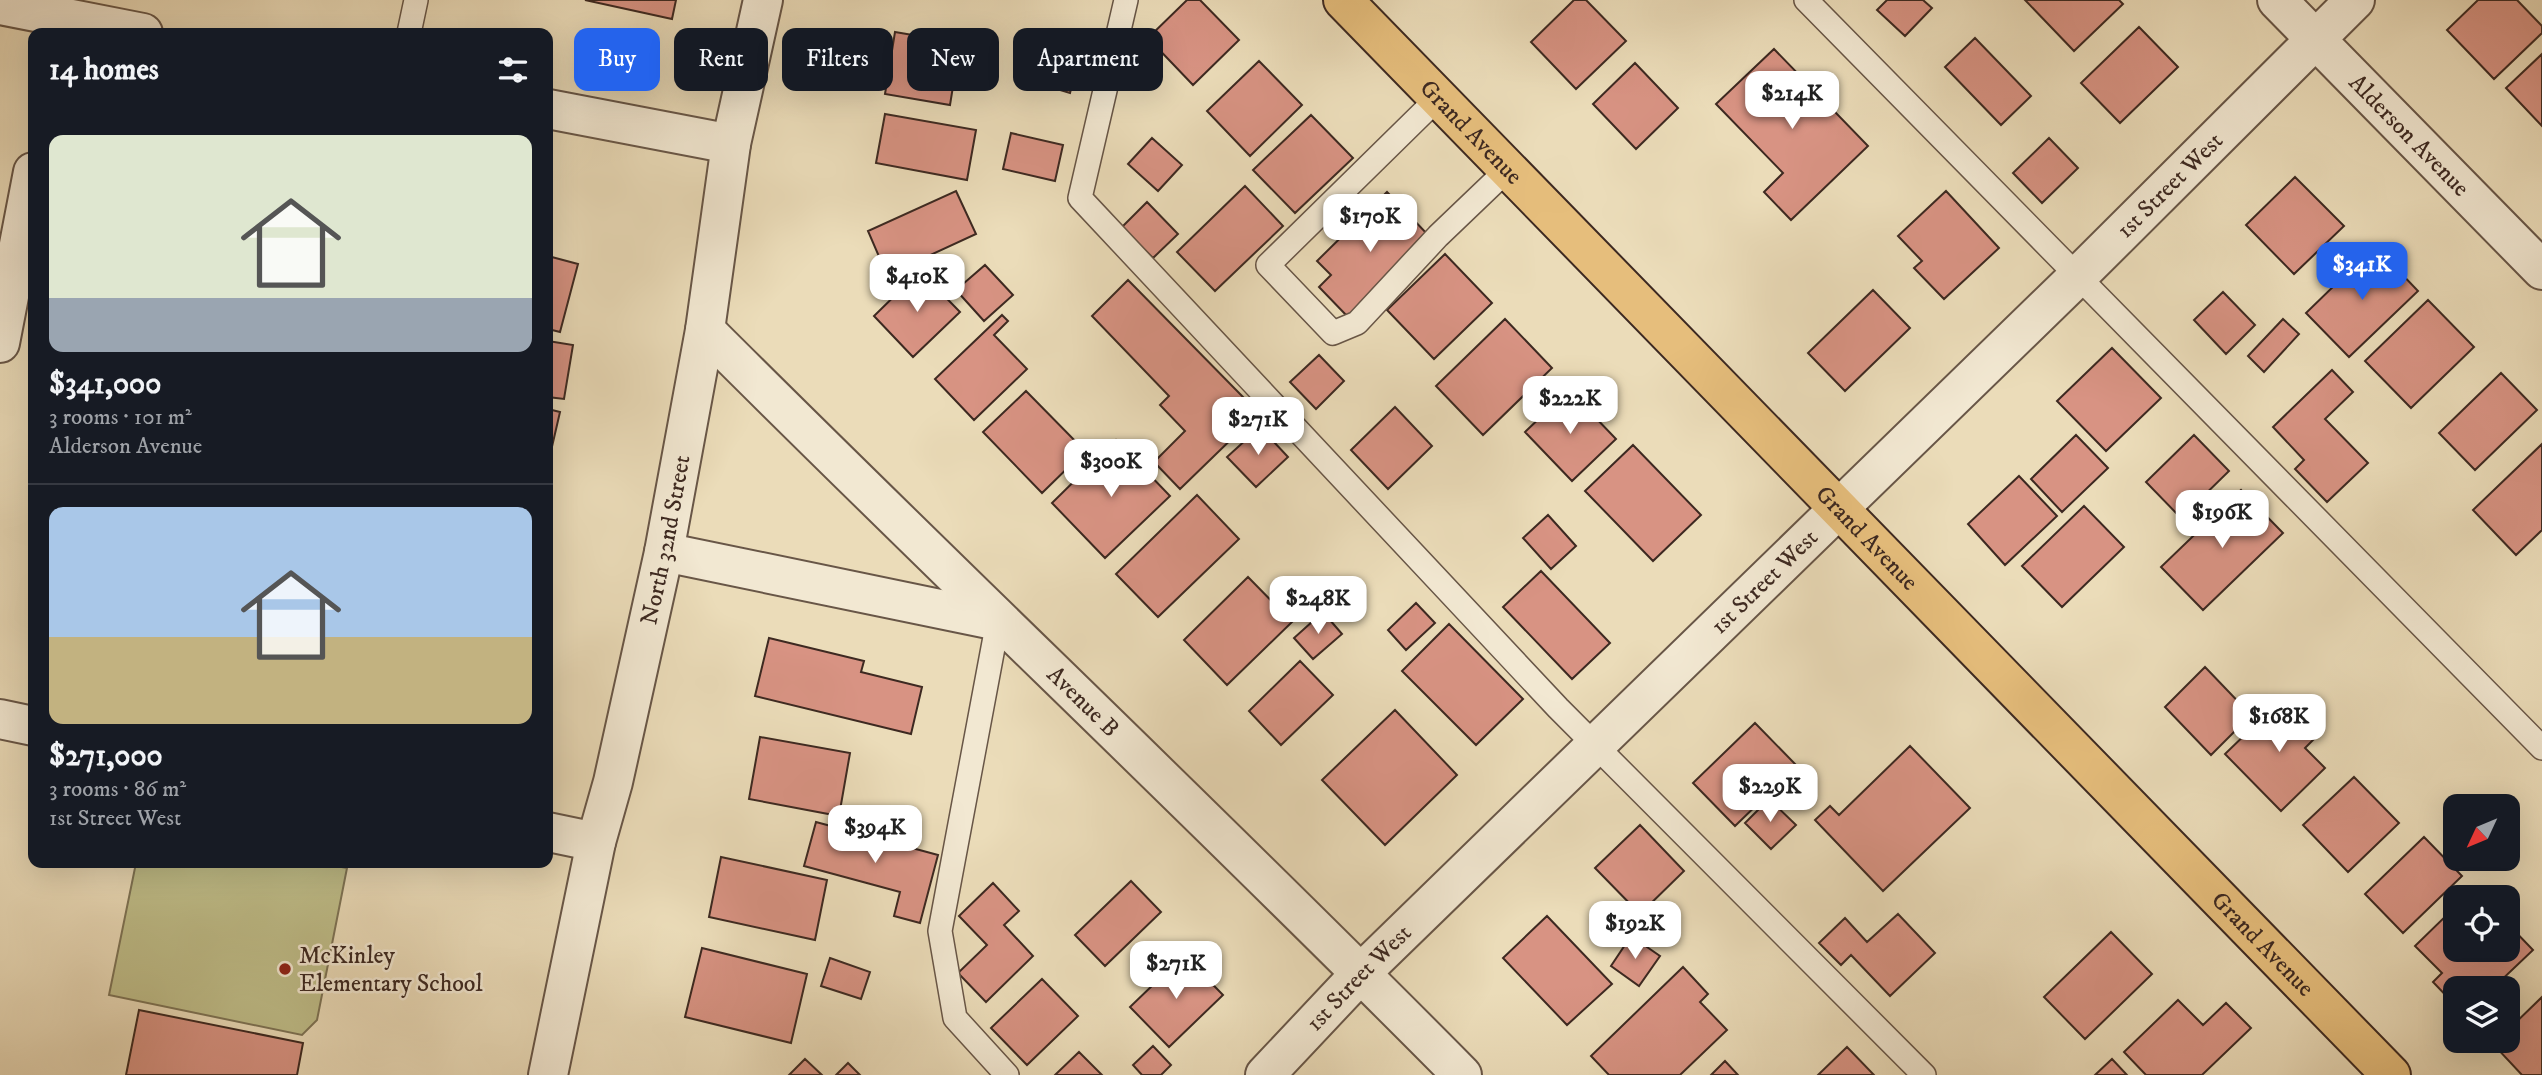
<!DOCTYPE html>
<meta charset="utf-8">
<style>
:root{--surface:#171b24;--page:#242831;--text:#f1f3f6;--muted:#9ea1a6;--line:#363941;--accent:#2563eb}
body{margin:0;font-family:"IM FELL DW Pica",serif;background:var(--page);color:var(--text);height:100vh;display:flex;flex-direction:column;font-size:26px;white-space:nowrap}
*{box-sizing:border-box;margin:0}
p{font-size:23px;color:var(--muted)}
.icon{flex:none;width:38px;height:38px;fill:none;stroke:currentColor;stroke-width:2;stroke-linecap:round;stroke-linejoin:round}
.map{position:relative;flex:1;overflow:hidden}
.drawer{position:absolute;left:28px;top:28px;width:525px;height:840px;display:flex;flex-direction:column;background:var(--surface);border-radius:14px;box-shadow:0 7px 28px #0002}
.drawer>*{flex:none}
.guide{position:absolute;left:574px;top:28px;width:665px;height:63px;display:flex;gap:14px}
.needle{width:46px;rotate:226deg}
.fabs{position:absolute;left:2443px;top:794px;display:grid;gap:14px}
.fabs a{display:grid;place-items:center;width:77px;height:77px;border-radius:14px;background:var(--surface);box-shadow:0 7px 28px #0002;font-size:35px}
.price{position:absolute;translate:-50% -60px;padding:0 16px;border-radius:14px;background:#fff;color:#222;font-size:23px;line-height:46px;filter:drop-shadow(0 2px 4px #0008)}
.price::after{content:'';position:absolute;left:50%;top:42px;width:21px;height:16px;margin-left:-10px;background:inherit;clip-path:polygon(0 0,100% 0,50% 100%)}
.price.selected{background:var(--accent);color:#fff}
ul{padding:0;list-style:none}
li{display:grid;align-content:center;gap:14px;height:371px;padding:0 21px}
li+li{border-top:2px solid var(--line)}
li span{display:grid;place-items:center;height:217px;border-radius:14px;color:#555}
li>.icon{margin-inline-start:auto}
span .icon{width:126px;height:126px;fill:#fffc;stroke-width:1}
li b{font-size:30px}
h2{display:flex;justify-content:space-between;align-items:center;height:84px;padding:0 21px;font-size:30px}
.pill{padding:0 24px;border-radius:14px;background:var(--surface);box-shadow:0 7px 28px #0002;font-size:24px;line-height:63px}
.pill.selected{background:var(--accent);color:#fff}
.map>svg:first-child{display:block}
</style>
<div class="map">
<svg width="2542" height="1075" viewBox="0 0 2542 1075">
<rect width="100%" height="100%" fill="#ebdcb9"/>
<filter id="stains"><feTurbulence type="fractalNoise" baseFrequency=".00286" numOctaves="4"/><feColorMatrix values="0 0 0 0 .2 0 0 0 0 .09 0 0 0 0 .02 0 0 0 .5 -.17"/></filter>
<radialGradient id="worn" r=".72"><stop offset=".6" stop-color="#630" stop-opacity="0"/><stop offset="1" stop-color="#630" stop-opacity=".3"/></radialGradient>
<path fill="#bfbe8a" stroke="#7e7456" stroke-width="2" d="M 136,863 L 319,863 L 347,868 L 317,1020 L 302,1035 L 109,995 Z"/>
<path fill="#d89383" stroke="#3d2921" stroke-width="2" d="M 585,0 L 676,0 L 672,19 Z
M 1187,0 L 1200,0 L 1239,40 L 1193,85 L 1148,38 Z
M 1574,0 L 1586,0 L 1626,41 L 1576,89 L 1531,42 Z
M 1887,0 L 1923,0 L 1932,8 L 1905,36 L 1877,10 Z
M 2025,0 L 2119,0 L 2123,4 L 2074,51 Z
M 2478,0 L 2517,0 L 2542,26 L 2542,33 L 2494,79 L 2447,30 Z
M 2139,27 L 2178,67 L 2120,123 L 2081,83 Z
M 895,32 L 960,43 L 950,105 L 885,94 Z
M 1071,33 L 1099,41 L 1088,82 L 1074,78 L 1070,93 L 1057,89 Z
M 1975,38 L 2031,96 L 2001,125 L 1945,67 Z
M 1774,49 L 1868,146 L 1791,220 L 1764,192 L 1783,173 L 1716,104 Z
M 2542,54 L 2542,126 L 2506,88 Z
M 1259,61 L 1302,105 L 1250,156 L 1207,111 Z
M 1635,63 L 1678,108 L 1636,149 L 1593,104 Z
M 885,114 L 976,130 L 967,180 L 876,163 Z
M 1311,115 L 1353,158 L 1295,213 L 1253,170 Z
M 1011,133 L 1063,145 L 1055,181 L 1003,169 Z
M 1152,138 L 1182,165 L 1158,191 L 1128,164 Z
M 2049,138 L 2078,168 L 2042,203 L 2013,173 Z
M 2295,177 L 2344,226 L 2294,274 L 2246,225 Z
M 1245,186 L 1283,226 L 1215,291 L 1177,252 Z
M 956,191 L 976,234 L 887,275 L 868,231 Z
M 1946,191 L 1999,248 L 1944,299 L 1914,268 L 1922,261 L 1898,236 Z
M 1387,192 L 1430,237 L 1348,317 L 1319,287 L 1331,275 L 1317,261 Z
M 1147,202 L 1178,234 L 1153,258 L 1122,227 Z
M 2375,246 L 2418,291 L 2349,357 L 2306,313 Z
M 1445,254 L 1492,303 L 1434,359 L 1387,310 Z
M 548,256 L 578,264 L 560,332 L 548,329 Z
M 985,265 L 1013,295 L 984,321 L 956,290 Z
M 920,271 L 960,312 L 913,357 L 874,316 Z
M 1128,280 L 1243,397 L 1230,409 L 1246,425 L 1180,489 L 1154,462 L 1185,431 L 1160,405 L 1169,396 L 1092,316 Z
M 1873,290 L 1910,328 L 1845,391 L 1808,353 Z
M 2223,292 L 2255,325 L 2226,354 L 2194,320 Z
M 2428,300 L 2474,347 L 2411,408 L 2365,361 Z
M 1002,315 L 1008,321 L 994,335 L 1027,369 L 974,420 L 935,379 Z
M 1505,319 L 1552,368 L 1483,435 L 1436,386 Z
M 2283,319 L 2299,334 L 2264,372 L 2248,356 Z
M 548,341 L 573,345 L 564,399 L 548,397 Z
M 2112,348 L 2161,398 L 2106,451 L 2057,401 Z
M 1319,355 L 1344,381 L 1316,409 L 1290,382 Z
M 2332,370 L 2353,392 L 2325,419 L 2368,463 L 2327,502 L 2295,469 L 2304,460 L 2273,427 Z
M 2501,373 L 2537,410 L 2475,470 L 2439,433 Z
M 1569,390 L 1616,439 L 1572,481 L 1525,432 Z
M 1026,391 L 1085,451 L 1042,493 L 983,432 Z
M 1395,407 L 1432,446 L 1388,489 L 1351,450 Z
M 548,409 L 560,412 L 548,464 Z
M 1260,427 L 1288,457 L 1256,487 L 1227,457 Z
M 2076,435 L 2108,468 L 2062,512 L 2031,479 Z
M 2194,435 L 2229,471 L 2181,518 L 2146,482 Z
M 1116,440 L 1170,496 L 1105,558 L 1052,503 Z
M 2542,444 L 2542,530 L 2516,555 L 2473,510 Z
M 1633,445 L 1701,515 L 1653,561 L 1585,491 Z
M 2019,476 L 2057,516 L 2005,565 L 1968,524 Z
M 2241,490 L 2283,533 L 2203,610 L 2161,567 Z
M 1197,495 L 1239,539 L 1158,617 L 1116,574 Z
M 2084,506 L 2124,547 L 2062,607 L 2022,566 Z
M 1548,515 L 1576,546 L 1551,569 L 1523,538 Z
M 1541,571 L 1610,643 L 1572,679 L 1503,607 Z
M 1248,577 L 1292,622 L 1227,685 L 1184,640 Z
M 1416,603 L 1435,623 L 1406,650 L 1388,630 Z
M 1323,612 L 1342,634 L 1313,659 L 1294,638 Z
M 1449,624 L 1523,699 L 1476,745 L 1402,671 Z
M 769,638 L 864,661 L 861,672 L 922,687 L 911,734 L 755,696 Z
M 1300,661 L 1333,695 L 1281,745 L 1249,711 Z
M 2205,667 L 2251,715 L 2211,755 L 2165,707 Z
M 2285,696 L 2320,733 L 2305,748 L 2325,768 L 2281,811 L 2225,754 Z
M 1395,710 L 1457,775 L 1385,845 L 1322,780 Z
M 1755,723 L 1797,766 L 1735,826 L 1693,783 Z
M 760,737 L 850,753 L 839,816 L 749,799 Z
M 1910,746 L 1970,808 L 1883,891 L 1815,820 L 1830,806 L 1839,815 Z
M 2354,777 L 2399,823 L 2348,872 L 2303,825 Z
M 1769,799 L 1796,825 L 1771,849 L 1745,823 Z
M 816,822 L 938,855 L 920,923 L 894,916 L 900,892 L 804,866 Z
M 1640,825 L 1684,871 L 1640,914 L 1595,868 Z
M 2424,837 L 2462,876 L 2403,933 L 2365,894 Z
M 721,857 L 827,880 L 815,940 L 709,917 Z
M 1131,881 L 1161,912 L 1105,966 L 1075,935 Z
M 993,883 L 1019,911 L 1004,925 L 1033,956 L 986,1002 L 958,973 L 987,945 L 959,916 Z
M 2455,907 L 2455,950 L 2508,950 L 2508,924 L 2533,950 L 2492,989 L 2455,989 L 2455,1005 L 2433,982 L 2442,973 L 2415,946 Z
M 1898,914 L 1935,953 L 1890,996 L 1851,955 L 1841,965 L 1819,943 L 1845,918 L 1867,942 Z
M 1547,916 L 1612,984 L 1567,1025 L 1503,958 Z
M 2111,932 L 2152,974 L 2085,1039 L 2044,997 Z
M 1631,936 L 1660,956 L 1639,986 L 1611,966 Z
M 702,948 L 807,974 L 791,1043 L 685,1017 Z
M 1184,955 L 1223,995 L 1169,1047 L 1130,1007 Z
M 830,958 L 870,972 L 861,999 L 821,986 Z
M 1683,967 L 1708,994 L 1700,1002 L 1727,1030 L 1680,1075 L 1609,1075 L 1591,1056 Z
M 1042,979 L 1078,1016 L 1027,1065 L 991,1028 Z
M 2542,997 L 2542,1075 L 2522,1075 L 2493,1044 L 2508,1041 L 2508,1030 Z
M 2178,1000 L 2203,1025 L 2226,1003 L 2251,1028 L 2202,1075 L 2146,1075 L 2124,1052 Z
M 139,1010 L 303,1043 L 297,1075 L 126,1075 Z
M 1153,1046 L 1171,1065 L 1161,1075 L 1142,1075 L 1133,1065 Z
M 1847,1047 L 1874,1075 L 1818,1075 Z
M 1079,1052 L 1102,1075 L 1055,1075 Z
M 805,1059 L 822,1075 L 789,1075 Z
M 2112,1059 L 2127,1075 L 2095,1075 Z
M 1725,1061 L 1738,1075 L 1711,1075 Z
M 848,1063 L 860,1075 L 836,1075 Z"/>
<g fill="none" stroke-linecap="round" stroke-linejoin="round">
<defs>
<path id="service" d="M 1126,0 L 1080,198 L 1558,708 L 1924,1075
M 1806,0 L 2542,748
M 409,33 L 416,0
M 1438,98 L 1268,265 L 1333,333 L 1357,323 L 1438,236 L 1507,170
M 998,621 L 940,931 L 955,1018 L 1007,1075"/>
<g id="minor">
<path id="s1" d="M 2277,0 L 2542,270"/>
<path d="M 0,5 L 143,33"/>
<path d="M 548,109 L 731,144"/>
<path id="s2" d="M 705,330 C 955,580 1213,823 1462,1075"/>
<path d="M 0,343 L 33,172"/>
<path d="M 664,552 L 998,621"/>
<path d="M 0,719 L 33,726"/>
<path d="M 548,832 L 596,842"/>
<path id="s3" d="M 548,1075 L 596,842 L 613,782 L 664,552 L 705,330 L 731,144 L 763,0"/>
<path id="s4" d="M 1265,1075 L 1361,973 L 2078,276 L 2355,0"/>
</g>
<g id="primary">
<path id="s5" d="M 1343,0 L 2391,1075"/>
</g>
</defs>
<use href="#service" stroke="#685647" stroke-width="26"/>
<use href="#minor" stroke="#685647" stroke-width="42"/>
<use href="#primary" stroke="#3d2921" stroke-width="42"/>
<use href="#service" stroke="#f2e8d2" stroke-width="23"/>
<use href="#minor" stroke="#f2e8d2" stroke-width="38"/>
<use href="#primary" stroke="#e6be7c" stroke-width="38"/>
</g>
<circle fill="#8f2418" stroke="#f2e8d2" stroke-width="2.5" cx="285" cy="969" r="7"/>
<g text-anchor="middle" stroke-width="5" stroke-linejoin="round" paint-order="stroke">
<g font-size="24" fill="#3d2921" stroke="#f2e8d2">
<text dy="8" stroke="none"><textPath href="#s5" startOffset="184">Grand Avenue</textPath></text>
<text dy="8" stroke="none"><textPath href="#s1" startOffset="189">Alderson Avenue</textPath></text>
<text dy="8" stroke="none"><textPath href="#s4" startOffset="1269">1st Street West</textPath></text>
<text dy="8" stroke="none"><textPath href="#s5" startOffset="751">Grand Avenue</textPath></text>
<text dy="8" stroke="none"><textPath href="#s3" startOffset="548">North 32nd Street</textPath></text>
<text dy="8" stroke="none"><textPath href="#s4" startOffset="702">1st Street West</textPath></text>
<text dy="8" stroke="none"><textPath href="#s2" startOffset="530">Avenue B</textPath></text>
<text dy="8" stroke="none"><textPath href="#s5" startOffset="1318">Grand Avenue</textPath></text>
<text dy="8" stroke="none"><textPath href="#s4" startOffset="135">1st Street West</textPath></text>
</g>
<g font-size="24" fill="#3d2921" stroke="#f2e8d2" text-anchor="start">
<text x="299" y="963">McKinley<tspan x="299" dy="28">Elementary School</tspan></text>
</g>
</g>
<rect width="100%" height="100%" filter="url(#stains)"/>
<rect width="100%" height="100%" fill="url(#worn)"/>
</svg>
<div class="fabs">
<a><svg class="needle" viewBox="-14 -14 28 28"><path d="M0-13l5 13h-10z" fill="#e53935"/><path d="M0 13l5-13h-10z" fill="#9ea1a6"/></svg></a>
<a><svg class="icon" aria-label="locate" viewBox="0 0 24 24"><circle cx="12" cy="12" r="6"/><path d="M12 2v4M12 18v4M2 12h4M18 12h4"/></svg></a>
<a><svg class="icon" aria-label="layers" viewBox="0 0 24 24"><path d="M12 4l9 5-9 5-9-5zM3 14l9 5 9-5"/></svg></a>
</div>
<b class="price" style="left:1792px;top:131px">$214K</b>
<b class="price" style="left:1370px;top:254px">$170K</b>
<b class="price selected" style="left:2362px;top:302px">$341K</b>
<b class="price" style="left:917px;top:314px">$410K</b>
<b class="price" style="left:1570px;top:436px">$222K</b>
<b class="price" style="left:1258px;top:457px">$271K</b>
<b class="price" style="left:1111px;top:499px">$300K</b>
<b class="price" style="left:2222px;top:550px">$196K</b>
<b class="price" style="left:1318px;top:636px">$248K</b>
<b class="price" style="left:2279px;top:754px">$168K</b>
<b class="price" style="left:1770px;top:824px">$229K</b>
<b class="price" style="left:875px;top:865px">$394K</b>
<b class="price" style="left:1635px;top:961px">$192K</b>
<b class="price" style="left:1176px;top:1001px">$271K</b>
<div class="guide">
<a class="pill selected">Buy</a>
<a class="pill">Rent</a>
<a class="pill">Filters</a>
<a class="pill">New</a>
<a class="pill">Apartment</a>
</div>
<section class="drawer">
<h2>14 homes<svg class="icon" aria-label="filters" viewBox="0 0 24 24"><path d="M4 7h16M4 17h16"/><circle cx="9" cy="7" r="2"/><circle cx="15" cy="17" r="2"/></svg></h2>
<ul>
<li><span style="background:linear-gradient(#dfe7d0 75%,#9aa5b1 0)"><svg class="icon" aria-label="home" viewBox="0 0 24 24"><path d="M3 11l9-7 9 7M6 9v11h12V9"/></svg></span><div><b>$341,000</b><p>3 rooms · 101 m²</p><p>Alderson Avenue</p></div></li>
<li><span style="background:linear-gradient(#a9c7e8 60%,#c2b280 0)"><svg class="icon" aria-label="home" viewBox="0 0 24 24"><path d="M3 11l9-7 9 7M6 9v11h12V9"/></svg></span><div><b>$271,000</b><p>3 rooms · 86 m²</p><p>1st Street West</p></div></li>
</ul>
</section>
</div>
